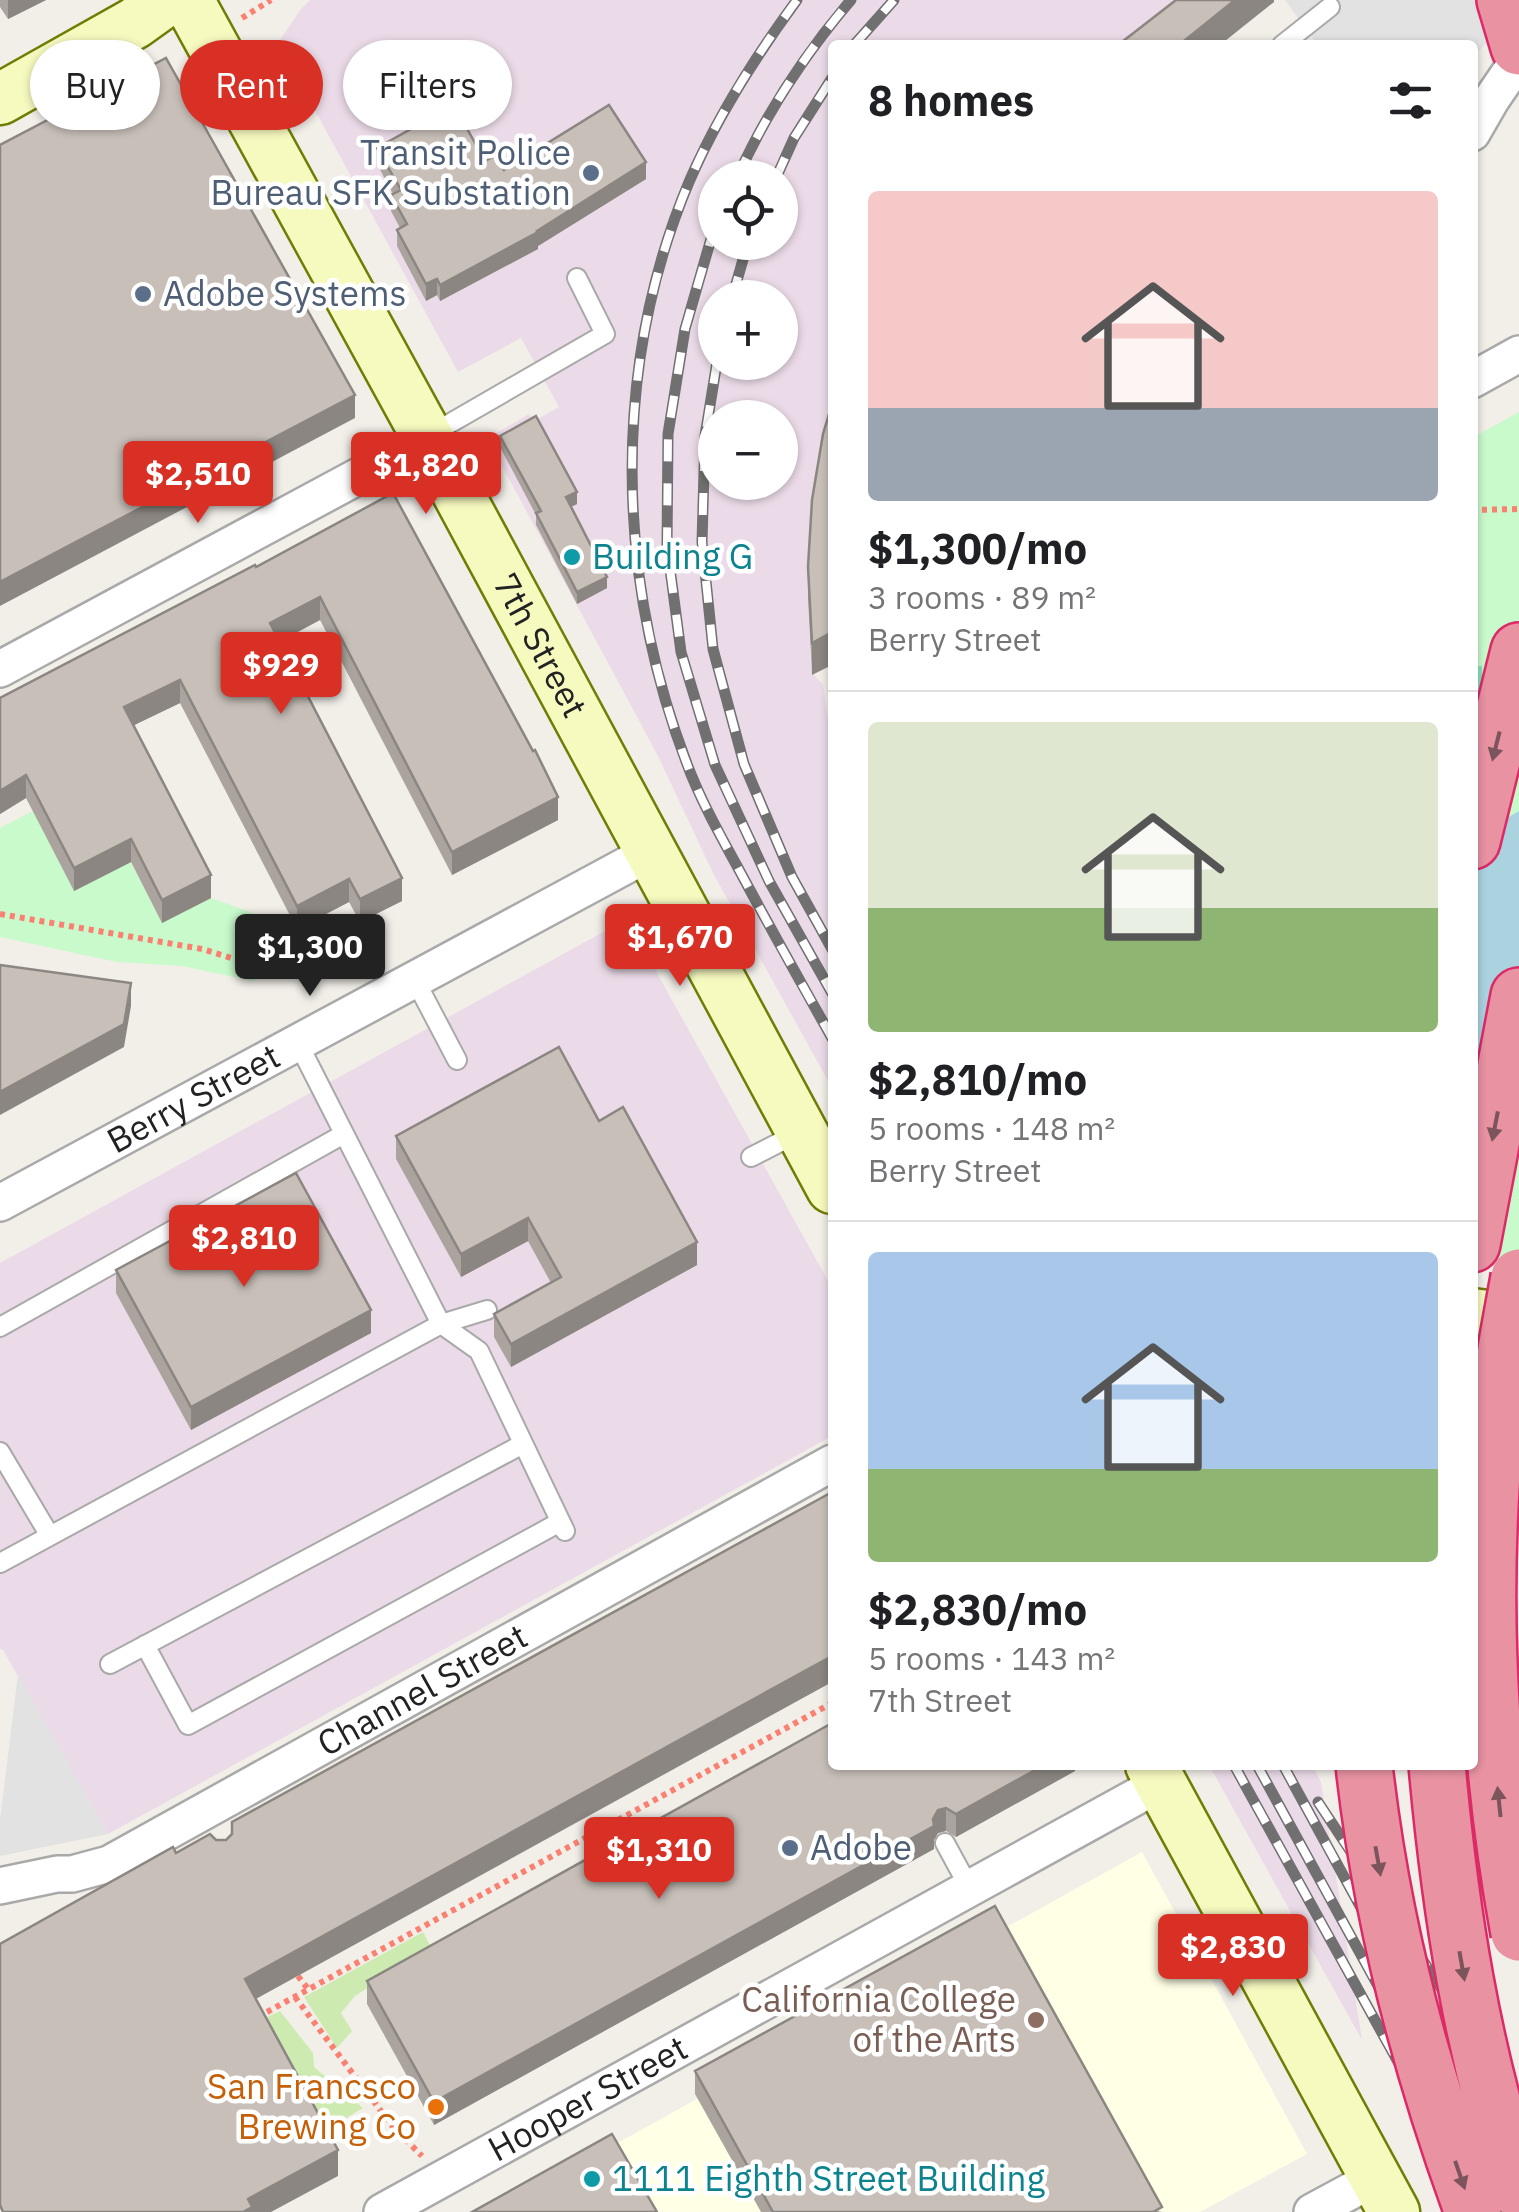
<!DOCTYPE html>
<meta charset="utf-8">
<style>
:root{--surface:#fff;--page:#f6f6f6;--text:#202124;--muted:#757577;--line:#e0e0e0;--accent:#d93025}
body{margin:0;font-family:"IBM Plex Sans",sans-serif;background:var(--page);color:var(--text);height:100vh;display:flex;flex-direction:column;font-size:38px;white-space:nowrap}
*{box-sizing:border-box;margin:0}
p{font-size:32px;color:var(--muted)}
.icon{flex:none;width:55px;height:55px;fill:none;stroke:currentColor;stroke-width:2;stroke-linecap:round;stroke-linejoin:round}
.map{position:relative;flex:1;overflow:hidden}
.drawer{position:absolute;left:828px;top:40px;width:650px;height:1730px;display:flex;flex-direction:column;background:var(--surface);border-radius:10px;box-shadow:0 2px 8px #0004}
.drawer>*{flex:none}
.guide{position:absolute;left:30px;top:40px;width:648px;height:90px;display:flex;gap:20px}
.tools{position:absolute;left:698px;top:160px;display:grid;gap:20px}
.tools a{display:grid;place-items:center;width:100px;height:100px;border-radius:50%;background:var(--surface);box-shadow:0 2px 8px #0004;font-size:50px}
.price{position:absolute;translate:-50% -85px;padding:0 22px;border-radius:10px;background:var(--accent);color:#fff;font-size:32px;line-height:65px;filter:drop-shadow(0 2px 5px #0008)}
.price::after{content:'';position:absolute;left:50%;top:60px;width:30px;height:22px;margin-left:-15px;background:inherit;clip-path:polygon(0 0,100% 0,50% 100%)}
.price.current{background:#222;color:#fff}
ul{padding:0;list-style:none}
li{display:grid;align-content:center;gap:20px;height:530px;padding:0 40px}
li+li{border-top:2px solid var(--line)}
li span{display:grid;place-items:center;height:310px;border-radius:10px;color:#555}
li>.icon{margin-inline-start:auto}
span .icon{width:180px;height:180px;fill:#fffc;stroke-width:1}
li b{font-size:42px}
h2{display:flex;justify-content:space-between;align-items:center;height:120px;padding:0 40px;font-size:42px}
.pill{padding:0 35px;border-radius:45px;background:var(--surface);box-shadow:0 2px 8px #0004;font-size:35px;line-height:90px}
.pill.current{background:var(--accent);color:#fff}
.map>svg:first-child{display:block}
</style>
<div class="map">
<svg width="1519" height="2212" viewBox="0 0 1519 2212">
<rect width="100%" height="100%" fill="#f2efe9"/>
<path fill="#ebdbe8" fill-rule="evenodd" d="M 310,0 L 1217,0 L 1160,45 L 832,45 L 832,436 L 808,599 L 811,668 L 813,674 L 823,684 L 832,749 L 832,1088 L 713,873 L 658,756 L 493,449 L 499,445 L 493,435 L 529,414 L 534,421 L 559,407 L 521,338 L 458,372 L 278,43 L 301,9 ZM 715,178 L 780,178 L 780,242 L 715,242 ZM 715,298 L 780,298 L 780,362 L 715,362 ZM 715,418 L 780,418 L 780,482 L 715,482 Z
M 627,919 L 832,1288 L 832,1436 L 108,1834 L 3,1650 L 0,1649 L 0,1263 Z
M 1209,1765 L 1312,1765 L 1321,1782 L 1362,2040 Z"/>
<path fill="#ffffe5" d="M 1142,1852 L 1307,2154 L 1200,2212 L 493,2212 Z"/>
<path fill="#cdebb0" d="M 423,1932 L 431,1947 L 355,1996 L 341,2013 L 352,2031 L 337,2048 L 304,1997 Z
M 280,2011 L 313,2053 L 314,2067 L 363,2108 L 324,2131 L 263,2019 Z"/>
<path fill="#c8facc" d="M 1519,412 L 1519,811 L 1473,838 L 1472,438 Z
M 33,811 L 74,891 L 130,861 L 162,922 L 211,898 L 297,929 L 308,948 L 253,981 L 182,966 L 117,962 L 0,937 L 0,828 Z
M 1519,1115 L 1519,1268 L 1481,1262 Z"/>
<path fill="#88e0be" d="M 1472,666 L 1482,666 L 1483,736 L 1473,736 Z"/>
<path fill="#e2e2e2" d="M 1285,0 L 1519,0 L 1519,2 L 1473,59 L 1472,45 L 1318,45 Z
M 18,1674 L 108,1834 L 0,1856 L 0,1820 Z"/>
<path fill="#aad3df" d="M 1519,811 L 1519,1115 L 1473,1145 L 1473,838 Z"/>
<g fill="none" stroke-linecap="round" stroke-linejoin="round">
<defs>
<path id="lane" d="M 1282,45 L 1330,7
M 428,436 L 605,334 L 577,278
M 415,980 L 457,1060
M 298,1043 L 441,1324 L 479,1351 L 565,1531
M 751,1157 L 800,1132
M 0,1327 L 344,1134
M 0,1452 L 50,1536
M 0,1563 L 441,1324 L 487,1310
M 145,1645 L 188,1725 L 560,1522
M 110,1664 L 523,1444
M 945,1843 L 970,1889"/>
<g id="street">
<path d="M 1472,133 L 1491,100 L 1519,59"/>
<path d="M 1472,380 L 1519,354"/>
<path d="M 0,669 L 383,463 L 427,436"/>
<path id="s1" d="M 0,1203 L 651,852"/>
<path id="s2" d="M 0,1886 L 57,1874 L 72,1874 L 109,1864 L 832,1463"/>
<path id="s3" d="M 382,2212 L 1161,1783"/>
<path d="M 1312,2212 L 1375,2178"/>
</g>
<g id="secondary">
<path id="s4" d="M 188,0 L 446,471 L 832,1188"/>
<path d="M 0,99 L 135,23 L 167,0"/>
<path d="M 1472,1314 L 1519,1320"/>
<path d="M 1151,1765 L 1394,2212"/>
</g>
<path id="highway" d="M 1505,0 L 1519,47
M 1472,841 L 1519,651
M 1472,1244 L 1519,996"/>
</defs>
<use href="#lane" stroke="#a9a9a9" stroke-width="22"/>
<use href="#street" stroke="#a9a9a9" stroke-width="40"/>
<use href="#secondary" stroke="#707d05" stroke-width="55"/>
<use href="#highway" stroke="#dc2a67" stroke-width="60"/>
<path stroke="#fa8072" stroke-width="6" stroke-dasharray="5 5" stroke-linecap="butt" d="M 242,18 L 271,0
M 1472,510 L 1519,509
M 0,914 L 202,949 L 283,974
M 298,1976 L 308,1989
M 295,1997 L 393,2127 L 422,2156
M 267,2012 L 832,1703"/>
<use href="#lane" stroke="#fff" stroke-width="18"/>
<use href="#street" stroke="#fff" stroke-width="35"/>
<use href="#secondary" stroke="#f7fabf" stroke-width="50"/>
<use href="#highway" stroke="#e892a2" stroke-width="55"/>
<defs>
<path id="rail" d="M 797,0 C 755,57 717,117 689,182 C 611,367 616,578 687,764 C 700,799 719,833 737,866 C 768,924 800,981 832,1038
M 854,45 L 894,0
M 737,178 C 766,113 805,54 851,0
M 776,178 L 794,138 L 832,78
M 715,225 L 685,329 L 668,434 L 667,546 L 681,652 L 715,765 L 769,881 L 832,993
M 732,298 L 748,242
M 717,362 L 705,436 L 702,542 L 713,649 L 744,764 L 792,877 L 832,949
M 1234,1765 L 1481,2212
M 1257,1765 L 1502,2212
M 1283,1765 L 1431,2036 L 1503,2186
M 1318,1802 L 1519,2106"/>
</defs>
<use href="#rail" stroke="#707070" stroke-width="11"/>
<use href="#rail" stroke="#fff" stroke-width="8" stroke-dasharray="22" stroke-linecap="butt"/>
<defs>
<path id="highway-bridge" d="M 1519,1277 C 1513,1311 1506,1346 1501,1381 C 1478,1565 1486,1752 1519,1933
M 1364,1765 C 1381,1918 1420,2068 1473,2212
M 1437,1765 C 1450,1909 1472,2053 1519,2190"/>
</defs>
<use href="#highway-bridge" stroke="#dc2a67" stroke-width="60" stroke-linecap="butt"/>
<use href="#highway-bridge" stroke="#e892a2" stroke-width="55"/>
</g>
<path fill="#aba49e" d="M 0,0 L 46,0 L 8,19 L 0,7 Z
M 377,148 L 485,161 L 504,170 L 646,179 L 538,246 L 538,249 L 440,301 L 437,295 L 426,301 L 397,246 L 397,230 L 400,228 L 391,211 L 391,195 L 393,194 L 377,164 Z
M 832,404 L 812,675 L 808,599 L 808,567 Z
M 500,436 L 577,504 L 571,507 L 607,588 L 577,604 L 536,525 L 536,515 L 500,447 Z
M 393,493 L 558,820 L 452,875 L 320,620 L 280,642 L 402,901 L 360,922 L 349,902 L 297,929 L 180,703 L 134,725 L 211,898 L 162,923 L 131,862 L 74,891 L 26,798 L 0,814 L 0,698 L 256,567 Z
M 599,1121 L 697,1265 L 511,1367 L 494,1337 L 494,1314 L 551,1283 L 528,1241 L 461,1277 L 396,1159 L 396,1136 Z
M 116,1270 L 371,1333 L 191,1430 L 116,1293 Z
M 1075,1765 L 1075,1771 L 956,1837 L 946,1831 L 938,1833 L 934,1840 L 934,1849 L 434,2125 L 367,2004 L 367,1981 Z
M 695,2071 L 1162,2212 L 761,2212 L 695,2094 Z"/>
<path fill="#8b8681" d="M 8,0 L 46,0 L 8,19 Z
M 1235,0 L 1274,0 L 1274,2 L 1220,45 L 1179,45 Z
M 646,162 L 646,179 L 538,246 L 538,249 L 440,301 L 440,285 L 537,231 Z
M 437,279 L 437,295 L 426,301 L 426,284 Z
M 355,395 L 355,418 L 0,606 L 0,582 Z
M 577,492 L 577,504 L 566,509 L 566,497 Z
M 607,577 L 607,588 L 577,604 L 577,592 Z
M 320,597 L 320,620 L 270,646 L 270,623 Z
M 832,632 L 832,665 L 812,675 L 812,643 Z
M 180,680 L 180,703 L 124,730 L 124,707 Z
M 26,775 L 26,798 L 0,814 L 0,791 Z
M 558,797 L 558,820 L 452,875 L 452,852 Z
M 131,839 L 131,862 L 74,891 L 74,868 Z
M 211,875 L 211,898 L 162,923 L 162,900 Z
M 402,878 L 402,901 L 360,922 L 360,899 Z
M 349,879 L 349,902 L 297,929 L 297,906 Z
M 131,983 L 131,1006 L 124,1047 L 0,1115 L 0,1092 Z
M 528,1218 L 528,1241 L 461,1277 L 461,1254 Z
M 697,1242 L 697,1265 L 511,1367 L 511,1344 Z
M 371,1310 L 371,1333 L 191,1430 L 191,1407 Z
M 832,1656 L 832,1682 L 245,2005 L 245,1979 Z
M 1044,1765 L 1075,1765 L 1075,1771 L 956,1837 L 956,1814 Z
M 946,1808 L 946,1831 L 938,1833 L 934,1840 L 934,1849 L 434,2125 L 434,2102 L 933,1819 L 938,1810 Z
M 338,2150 L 338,2176 L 271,2212 L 243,2212 L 248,2199 Z"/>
<path fill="#c7bfb8" stroke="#8b8681" stroke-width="2.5" d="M 1176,0 L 1235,0 L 1179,45 L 1118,45 Z
M 166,58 L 355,395 L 0,582 L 0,145 Z
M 454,105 L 485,161 L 496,155 L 504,170 L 609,105 L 646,162 L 537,231 L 538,232 L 440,285 L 437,279 L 426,284 L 397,230 L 407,224 L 391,195 L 401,190 L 377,148 Z
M 832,404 L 832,632 L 812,643 L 808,567 L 812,500 L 823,434 Z
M 536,416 L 577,492 L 566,497 L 607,577 L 577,592 L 536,513 L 541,511 L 500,436 Z
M 393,493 L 533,751 L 535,750 L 558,797 L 452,852 L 320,597 L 270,623 L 402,878 L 360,899 L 349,879 L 297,906 L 180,680 L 124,707 L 211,875 L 162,900 L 131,839 L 74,868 L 26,775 L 0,791 L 0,698 L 255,565 L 256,567 Z
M 0,965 L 131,983 L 124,1024 L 0,1092 Z
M 559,1047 L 599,1121 L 623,1107 L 697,1242 L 511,1344 L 494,1314 L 561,1277 L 528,1218 L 461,1254 L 396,1136 Z
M 296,1173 L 371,1310 L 191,1407 L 116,1270 Z
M 832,1492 L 832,1656 L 245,1979 L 338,2150 L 248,2199 L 252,2207 L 243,2212 L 3,2212 L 0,2205 L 0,1944 L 173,1847 L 176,1853 L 210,1834 L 216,1840 L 226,1840 L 232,1834 L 232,1822 Z
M 832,1723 L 832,1765 L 1044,1765 L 956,1814 L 946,1808 L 938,1810 L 933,1819 L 934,1826 L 434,2102 L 367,1981 Z
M 995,1906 L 1162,2207 L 1153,2212 L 773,2212 L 695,2071 Z
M 612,2134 L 657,2212 L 472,2212 Z"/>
<defs><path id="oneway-solid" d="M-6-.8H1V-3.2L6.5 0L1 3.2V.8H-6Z" transform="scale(2.5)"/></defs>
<g fill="#7b545c">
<use href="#oneway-solid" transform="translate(1496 746) rotate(104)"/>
<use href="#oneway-solid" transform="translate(1495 1126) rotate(101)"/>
<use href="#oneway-solid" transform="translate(1499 1802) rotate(-96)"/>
<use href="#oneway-solid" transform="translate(1378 1861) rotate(80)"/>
<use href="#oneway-solid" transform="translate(1462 1966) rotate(80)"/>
<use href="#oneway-solid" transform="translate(1460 2175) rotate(71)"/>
</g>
<g fill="#5c6f8a" stroke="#fff" stroke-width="4">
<circle cx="591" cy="173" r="10"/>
<circle cx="143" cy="294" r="10"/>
<circle cx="790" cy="1848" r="10"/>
</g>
<g fill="#0f9aa8" stroke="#fff" stroke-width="4">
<circle cx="572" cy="557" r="10"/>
<circle cx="592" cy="2179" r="10"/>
</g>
<circle fill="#8d6e63" stroke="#fff" stroke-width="4" cx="1036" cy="2020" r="10"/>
<circle fill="#e8710a" stroke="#fff" stroke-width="4" cx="436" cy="2107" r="10"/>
<g text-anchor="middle" stroke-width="9" stroke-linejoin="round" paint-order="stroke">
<g font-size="35" fill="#4e5e75" stroke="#fff" text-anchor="start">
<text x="571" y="165" text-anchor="end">Transit Police<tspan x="571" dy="40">Bureau SFK Substation</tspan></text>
<text x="163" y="306">Adobe Systems</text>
<text x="810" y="1860">Adobe</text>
</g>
<g font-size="35" fill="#0d838f" stroke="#fff" text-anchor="start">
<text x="592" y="569">Building G</text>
<text x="612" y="2191">1111 Eighth Street Building</text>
</g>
<g font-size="35" fill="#222" stroke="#fff">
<text dy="12" stroke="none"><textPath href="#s4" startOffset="735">7th Street</textPath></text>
<text dy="12" stroke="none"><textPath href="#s1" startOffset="220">Berry Street</textPath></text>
<text dy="12" stroke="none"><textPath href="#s2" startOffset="470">Channel Street</textPath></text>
<text dy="12" stroke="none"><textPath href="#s3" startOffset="235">Hooper Street</textPath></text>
</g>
<g font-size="35" fill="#785e54" stroke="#fff" text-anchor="end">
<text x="1016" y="2012">California College<tspan x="1016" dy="40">of the Arts</tspan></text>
</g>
<g font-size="35" fill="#c56008" stroke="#fff" text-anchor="end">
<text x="416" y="2099">San Francsco<tspan x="416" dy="40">Brewing Co</tspan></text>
</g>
</g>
</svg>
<div class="tools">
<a><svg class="icon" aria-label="locate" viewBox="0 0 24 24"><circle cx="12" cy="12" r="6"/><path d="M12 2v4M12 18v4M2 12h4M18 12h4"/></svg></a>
<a>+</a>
<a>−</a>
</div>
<b class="price" style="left:426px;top:517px">$1,820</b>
<b class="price" style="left:198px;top:526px">$2,510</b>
<b class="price" style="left:281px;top:717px">$929</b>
<b class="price" style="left:680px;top:989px">$1,670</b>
<b class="price current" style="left:310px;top:999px">$1,300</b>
<b class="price" style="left:244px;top:1290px">$2,810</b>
<b class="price" style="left:659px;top:1902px">$1,310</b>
<b class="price" style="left:1233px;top:1999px">$2,830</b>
<div class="guide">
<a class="pill">Buy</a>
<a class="pill current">Rent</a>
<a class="pill">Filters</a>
</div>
<section class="drawer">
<h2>8 homes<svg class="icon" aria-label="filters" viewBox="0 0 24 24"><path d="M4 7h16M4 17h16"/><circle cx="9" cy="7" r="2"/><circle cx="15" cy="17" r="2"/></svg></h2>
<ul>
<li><span style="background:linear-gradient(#f6c9c9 70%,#9aa5b1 0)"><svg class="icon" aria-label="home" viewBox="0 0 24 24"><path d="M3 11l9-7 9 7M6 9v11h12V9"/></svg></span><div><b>$1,300/mo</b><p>3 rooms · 89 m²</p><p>Berry Street</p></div></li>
<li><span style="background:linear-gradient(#dfe7d0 60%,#8fb573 0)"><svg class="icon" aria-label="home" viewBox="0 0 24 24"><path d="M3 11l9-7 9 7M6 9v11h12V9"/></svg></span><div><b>$2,810/mo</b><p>5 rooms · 148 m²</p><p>Berry Street</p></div></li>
<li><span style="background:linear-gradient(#a9c7e8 70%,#8fb573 0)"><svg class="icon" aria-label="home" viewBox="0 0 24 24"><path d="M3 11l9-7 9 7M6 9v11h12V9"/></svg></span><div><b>$2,830/mo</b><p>5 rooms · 143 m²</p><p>7th Street</p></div></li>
</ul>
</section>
</div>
